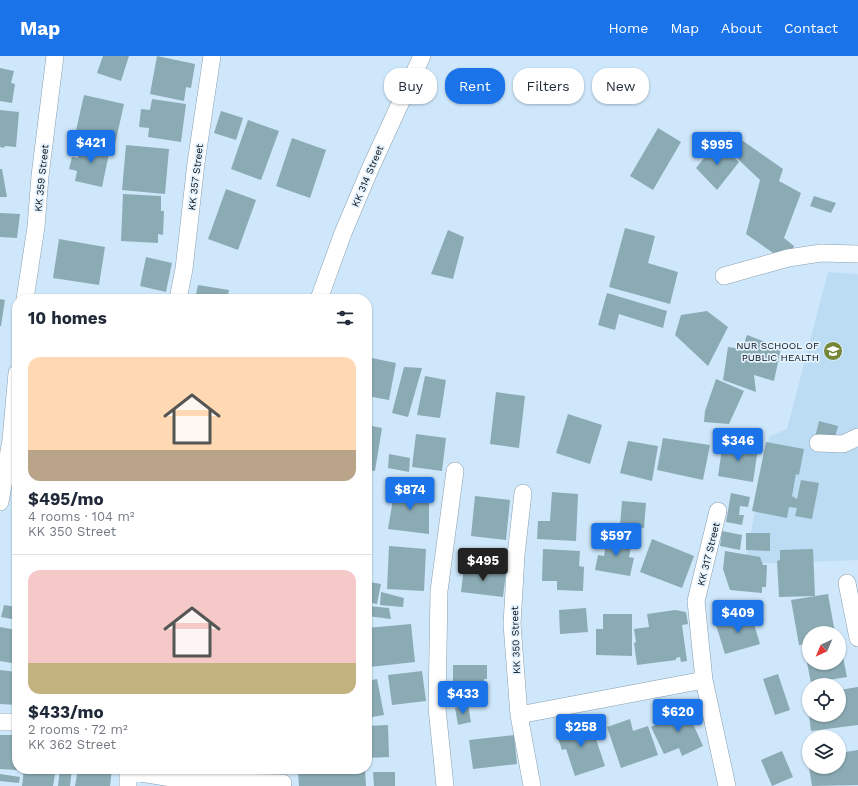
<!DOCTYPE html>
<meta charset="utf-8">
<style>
:root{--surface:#fff;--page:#f2f2f3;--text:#1f2937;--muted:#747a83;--line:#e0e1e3;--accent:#1a73e8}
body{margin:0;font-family:"Work Sans",sans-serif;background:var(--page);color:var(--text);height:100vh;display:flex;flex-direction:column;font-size:15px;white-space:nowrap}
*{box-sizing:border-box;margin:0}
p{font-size:13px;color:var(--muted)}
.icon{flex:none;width:22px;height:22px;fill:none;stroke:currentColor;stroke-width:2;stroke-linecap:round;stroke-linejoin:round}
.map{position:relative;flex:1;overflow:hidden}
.sheet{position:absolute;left:12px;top:238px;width:360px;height:480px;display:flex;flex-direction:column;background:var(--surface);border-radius:16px;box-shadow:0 1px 3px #0004}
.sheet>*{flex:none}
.top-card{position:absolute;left:384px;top:12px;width:380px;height:36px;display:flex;gap:8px}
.needle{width:26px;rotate:224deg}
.controls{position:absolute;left:802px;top:570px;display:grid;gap:8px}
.controls a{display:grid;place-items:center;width:44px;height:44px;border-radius:50%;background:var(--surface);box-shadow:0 1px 3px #0004;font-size:20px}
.price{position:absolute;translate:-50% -34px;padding:0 9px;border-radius:4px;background:var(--accent);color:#fff;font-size:13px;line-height:26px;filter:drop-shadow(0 1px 2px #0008)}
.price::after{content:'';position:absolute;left:50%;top:24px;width:12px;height:9px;margin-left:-6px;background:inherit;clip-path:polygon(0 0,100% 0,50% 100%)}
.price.on{background:#222;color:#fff}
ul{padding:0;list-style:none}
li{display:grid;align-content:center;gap:8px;height:212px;padding:0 16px}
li+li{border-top:1px solid var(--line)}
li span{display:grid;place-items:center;height:124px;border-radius:12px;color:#555}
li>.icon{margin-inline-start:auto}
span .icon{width:72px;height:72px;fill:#fffc;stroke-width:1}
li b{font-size:17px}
h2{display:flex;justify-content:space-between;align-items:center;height:48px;padding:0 16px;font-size:17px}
.tag{padding:0 14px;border-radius:16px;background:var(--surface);box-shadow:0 1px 3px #0004;font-size:14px;line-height:36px}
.tag.on{background:var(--accent);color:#fff}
header{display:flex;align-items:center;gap:24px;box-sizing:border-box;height:56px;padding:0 20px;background:var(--accent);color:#fff}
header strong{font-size:19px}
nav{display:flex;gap:22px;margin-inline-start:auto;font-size:14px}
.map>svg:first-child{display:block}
</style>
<header>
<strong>Map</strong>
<nav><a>Home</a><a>Map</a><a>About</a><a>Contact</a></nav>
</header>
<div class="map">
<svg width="858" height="730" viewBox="0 0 858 730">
<rect width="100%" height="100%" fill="#cee7fa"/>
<path fill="#bcdcf4" d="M 828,216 L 858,218 L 858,504 L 745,508 L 769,381 L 787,373 Z"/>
<path fill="#8babb4" d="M 103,0 L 129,0 L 121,25 L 97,17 Z
M 157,0 L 195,8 L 191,32 L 186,31 L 184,45 L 150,38 Z
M 0,12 L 14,15 L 11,27 L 15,28 L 12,47 L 0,45 Z
M 84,39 L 124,48 L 115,88 L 75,79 Z
M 152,43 L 186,48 L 181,86 L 148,81 L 149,72 L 139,71 L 141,53 L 150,54 Z
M 0,54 L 19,56 L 16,91 L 5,90 L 4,92 L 0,91 Z
M 221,55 L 243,62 L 236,84 L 214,77 Z
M 248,64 L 279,75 L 261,124 L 231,113 Z
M 658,72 L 681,86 L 653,134 L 630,120 Z
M 729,75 L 783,113 L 779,125 L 801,137 L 784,182 L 794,190 L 789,208 L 746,178 L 760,124 L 741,106 L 723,86 Z
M 292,82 L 326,94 L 310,142 L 276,130 Z
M 81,86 L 110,93 L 102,131 L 75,125 L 77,115 L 69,113 L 72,101 L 78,102 Z
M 717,86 L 739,106 L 717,134 L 696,112 Z
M 126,89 L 169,93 L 165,138 L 122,134 Z
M 0,113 L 2,113 L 7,141 L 0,141 Z
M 226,133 L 256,144 L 238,194 L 208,183 Z
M 123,138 L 161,140 L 161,155 L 164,155 L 163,179 L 158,178 L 158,187 L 121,185 Z
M 814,140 L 836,147 L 831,157 L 810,150 Z
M 0,157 L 20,158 L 17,182 L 0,181 Z
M 625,172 L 655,180 L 648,207 L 678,216 L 670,248 L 609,231 Z
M 448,174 L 464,181 L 453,223 L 431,218 Z
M 59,183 L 105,191 L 99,229 L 53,222 Z
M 146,201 L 172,207 L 166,236 L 140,230 Z
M 198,229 L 229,234 L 227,243 L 195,243 Z
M 607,237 L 667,255 L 663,272 L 619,258 L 615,274 L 598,269 Z
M 0,243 L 5,244 L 1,270 L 0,270 Z
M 707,255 L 728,271 L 708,310 L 675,279 L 681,259 Z
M 747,279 L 781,292 L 774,325 L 754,319 L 756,336 L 723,324 L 728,291 L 742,293 Z
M 367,301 L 396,307 L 389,344 L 367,340 Z
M 404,311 L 422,312 L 408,361 L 392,357 Z
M 425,320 L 446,324 L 440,362 L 417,359 Z
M 716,323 L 744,335 L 729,368 L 704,366 L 705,355 Z
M 496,336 L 525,340 L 519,392 L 490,388 Z
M 568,358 L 602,369 L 590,408 L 556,397 Z
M 819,365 L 838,370 L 834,385 L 815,381 Z
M 367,369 L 382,372 L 375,415 L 367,414 Z
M 416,378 L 446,382 L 442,415 L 412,411 Z
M 663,382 L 710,389 L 703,424 L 657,414 Z
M 628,385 L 658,390 L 652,425 L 620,417 Z
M 723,386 L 758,392 L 753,426 L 718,420 Z
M 766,386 L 804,393 L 799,419 L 796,418 L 792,440 L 797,443 L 801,424 L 819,427 L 812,463 L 795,460 L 797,452 L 789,451 L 787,462 L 752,455 Z
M 389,398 L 410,402 L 409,416 L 388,412 Z
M 395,431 L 429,437 L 429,478 L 388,473 Z
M 552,436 L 578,438 L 576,485 L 537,483 L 538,465 L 550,465 Z
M 731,437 L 750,441 L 748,451 L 740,450 L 739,459 L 744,459 L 742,469 L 726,466 Z
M 475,440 L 510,444 L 506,484 L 471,480 Z
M 622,445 L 646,447 L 644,472 L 620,470 Z
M 722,475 L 742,479 L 740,494 L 720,490 Z
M 746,477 L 770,477 L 770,495 L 746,494 Z
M 607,480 L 632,485 L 629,501 L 634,502 L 630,520 L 595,514 L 598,499 L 604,500 Z
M 652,483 L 694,500 L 682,532 L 640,516 Z
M 389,490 L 426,493 L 424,535 L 387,533 Z
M 543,493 L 580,495 L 579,510 L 584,511 L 583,535 L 557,534 L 557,525 L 542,525 Z
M 813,493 L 815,540 L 779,541 L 777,505 L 780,504 L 780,494 Z
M 725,495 L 760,501 L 763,509 L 767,509 L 766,531 L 762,531 L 762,537 L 730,534 L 723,513 Z
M 464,510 L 506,516 L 503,541 L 461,536 Z
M 367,512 L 371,512 L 367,524 Z
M 370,526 L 381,528 L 377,548 L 367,546 L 367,539 Z
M 16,530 L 17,530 L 17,548 L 13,548 Z
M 381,536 L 404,542 L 403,551 L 380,549 Z
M 828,538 L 835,577 L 809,577 L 809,588 L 799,589 L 791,544 Z
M 4,549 L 17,551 L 17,564 L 1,561 Z
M 367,550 L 389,552 L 391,563 L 367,560 Z
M 586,552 L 588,576 L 560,578 L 559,554 Z
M 675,554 L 686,556 L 688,568 L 682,569 L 687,605 L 681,606 L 680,601 L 676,602 L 676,604 L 637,609 L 634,587 L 636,586 L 634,573 L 649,571 L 647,558 Z
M 603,558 L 632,558 L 632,600 L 596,599 L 596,573 L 603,573 Z
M 751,558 L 760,588 L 725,598 L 716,569 Z
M 411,568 L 415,606 L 370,611 L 367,572 Z
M 0,571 L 17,574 L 17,608 L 0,605 Z
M 843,601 L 847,621 L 811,627 L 807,607 L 839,607 L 839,602 Z
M 453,609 L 487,609 L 487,623 L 484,623 L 484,633 L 479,633 L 479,639 L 453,638 Z
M 0,614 L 17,616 L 17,649 L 0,648 Z
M 422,615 L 426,645 L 392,649 L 388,619 Z
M 778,618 L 790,654 L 775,659 L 763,623 Z
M 377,623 L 384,659 L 372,661 L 367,635 L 367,625 Z
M 858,631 L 858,669 L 811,675 L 809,659 L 839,659 L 839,634 Z
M 809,637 L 809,653 L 808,653 L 806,638 Z
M 468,649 L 471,666 L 458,669 L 455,652 Z
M 685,650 L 703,690 L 682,700 L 679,692 L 664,698 L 651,671 L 669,662 L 668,657 Z
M 630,663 L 633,675 L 648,670 L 658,699 L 621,712 L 607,671 Z
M 590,665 L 605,710 L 575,720 L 566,693 L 562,694 L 556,676 Z
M 388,669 L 389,701 L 367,702 L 367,670 Z
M 0,679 L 17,679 L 17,714 L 0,713 Z
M 514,679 L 517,708 L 473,713 L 469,684 Z
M 858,694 L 858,729 L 812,730 L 809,711 L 839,711 L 839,697 Z
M 782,695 L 793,721 L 772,730 L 761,704 Z
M 24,713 L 56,713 L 53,730 L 22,730 Z
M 60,713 L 72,713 L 70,730 L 58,730 Z
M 78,713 L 112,713 L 110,730 L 75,730 Z
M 334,713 L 365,713 L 366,730 L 299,730 L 298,716 Z
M 373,716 L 395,716 L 395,730 L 374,730 Z
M 0,718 L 20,721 L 19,727 L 0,725 Z"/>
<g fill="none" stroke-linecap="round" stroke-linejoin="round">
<defs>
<path id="minor" d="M 724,220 L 788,202 L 821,197 L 858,198
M 25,243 L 36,171 L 40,120 L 55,0
M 178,243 L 184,213 L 196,107 L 212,0
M 319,243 L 343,177 L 370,113 L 422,0
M 818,387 L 843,388 L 858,381
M 523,437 L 516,499 L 512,568 L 519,659 L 532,730
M 0,446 L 11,384 L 17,317
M 718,455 L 696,545 L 704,624 L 727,730
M 847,527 L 858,582
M 519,659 L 704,624
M 0,666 L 17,666
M 128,715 L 184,724 L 213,726 L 283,727
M 128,730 L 128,713
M 445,730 L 437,652 L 439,535 L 455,415"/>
</defs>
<use href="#minor" stroke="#889fb0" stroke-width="18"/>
<use href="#minor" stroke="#fff" stroke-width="17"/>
</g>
<defs>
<symbol id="school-disc" viewBox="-11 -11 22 22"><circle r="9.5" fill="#748738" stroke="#e4f2fe"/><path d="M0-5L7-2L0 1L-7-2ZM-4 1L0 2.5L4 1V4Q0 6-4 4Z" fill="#fff"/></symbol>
</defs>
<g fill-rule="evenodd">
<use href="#school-disc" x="822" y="284" width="22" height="22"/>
</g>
<g text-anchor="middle" stroke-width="3.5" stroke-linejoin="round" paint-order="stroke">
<g font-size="10" fill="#091117" stroke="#e4f2fe">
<text transform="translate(367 120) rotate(-67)" y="4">KK 314 Street</text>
<text transform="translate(195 121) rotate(-83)" y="4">KK 357 Street</text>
<text transform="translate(41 122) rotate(-84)" y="4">KK 359 Street</text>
<text transform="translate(708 498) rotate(-76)" y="4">KK 317 Street</text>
<text transform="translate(515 584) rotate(-92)" y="4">KK 350 Street</text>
</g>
<g font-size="10" fill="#091117" stroke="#e4f2fe" text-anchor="end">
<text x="819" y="293">NUR SCHOOL OF<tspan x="819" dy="12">PUBLIC HEALTH</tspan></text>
</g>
</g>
</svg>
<div class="controls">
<a><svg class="needle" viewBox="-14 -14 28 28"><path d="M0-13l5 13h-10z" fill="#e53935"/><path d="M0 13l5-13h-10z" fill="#747a83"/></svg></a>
<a><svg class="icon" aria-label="locate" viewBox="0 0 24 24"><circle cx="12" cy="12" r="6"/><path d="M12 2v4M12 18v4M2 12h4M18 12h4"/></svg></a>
<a><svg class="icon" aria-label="layers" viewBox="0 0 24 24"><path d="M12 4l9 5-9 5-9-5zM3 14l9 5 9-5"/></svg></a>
</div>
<b class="price" style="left:91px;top:108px">$421</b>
<b class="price" style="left:717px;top:110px">$995</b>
<b class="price" style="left:738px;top:406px">$346</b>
<b class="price" style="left:410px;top:455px">$874</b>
<b class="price" style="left:616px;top:501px">$597</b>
<b class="price on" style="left:483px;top:526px">$495</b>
<b class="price" style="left:738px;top:578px">$409</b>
<b class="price" style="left:463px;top:659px">$433</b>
<b class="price" style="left:678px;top:677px">$620</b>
<b class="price" style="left:581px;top:692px">$258</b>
<div class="top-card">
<a class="tag">Buy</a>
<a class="tag on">Rent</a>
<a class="tag">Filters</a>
<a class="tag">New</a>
</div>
<section class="sheet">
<h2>10 homes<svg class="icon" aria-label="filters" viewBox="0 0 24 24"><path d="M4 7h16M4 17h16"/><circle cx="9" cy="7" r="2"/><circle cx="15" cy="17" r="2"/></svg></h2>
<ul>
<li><span style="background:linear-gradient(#ffd9b3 75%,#b9a48a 0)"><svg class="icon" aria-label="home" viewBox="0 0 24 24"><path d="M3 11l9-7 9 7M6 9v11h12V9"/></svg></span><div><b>$495/mo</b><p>4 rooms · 104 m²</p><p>KK 350 Street</p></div></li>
<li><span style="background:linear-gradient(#f6c9c9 75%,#c2b280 0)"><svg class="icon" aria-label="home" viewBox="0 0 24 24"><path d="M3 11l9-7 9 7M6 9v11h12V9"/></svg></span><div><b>$433/mo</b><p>2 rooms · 72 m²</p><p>KK 362 Street</p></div></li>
</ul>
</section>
</div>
